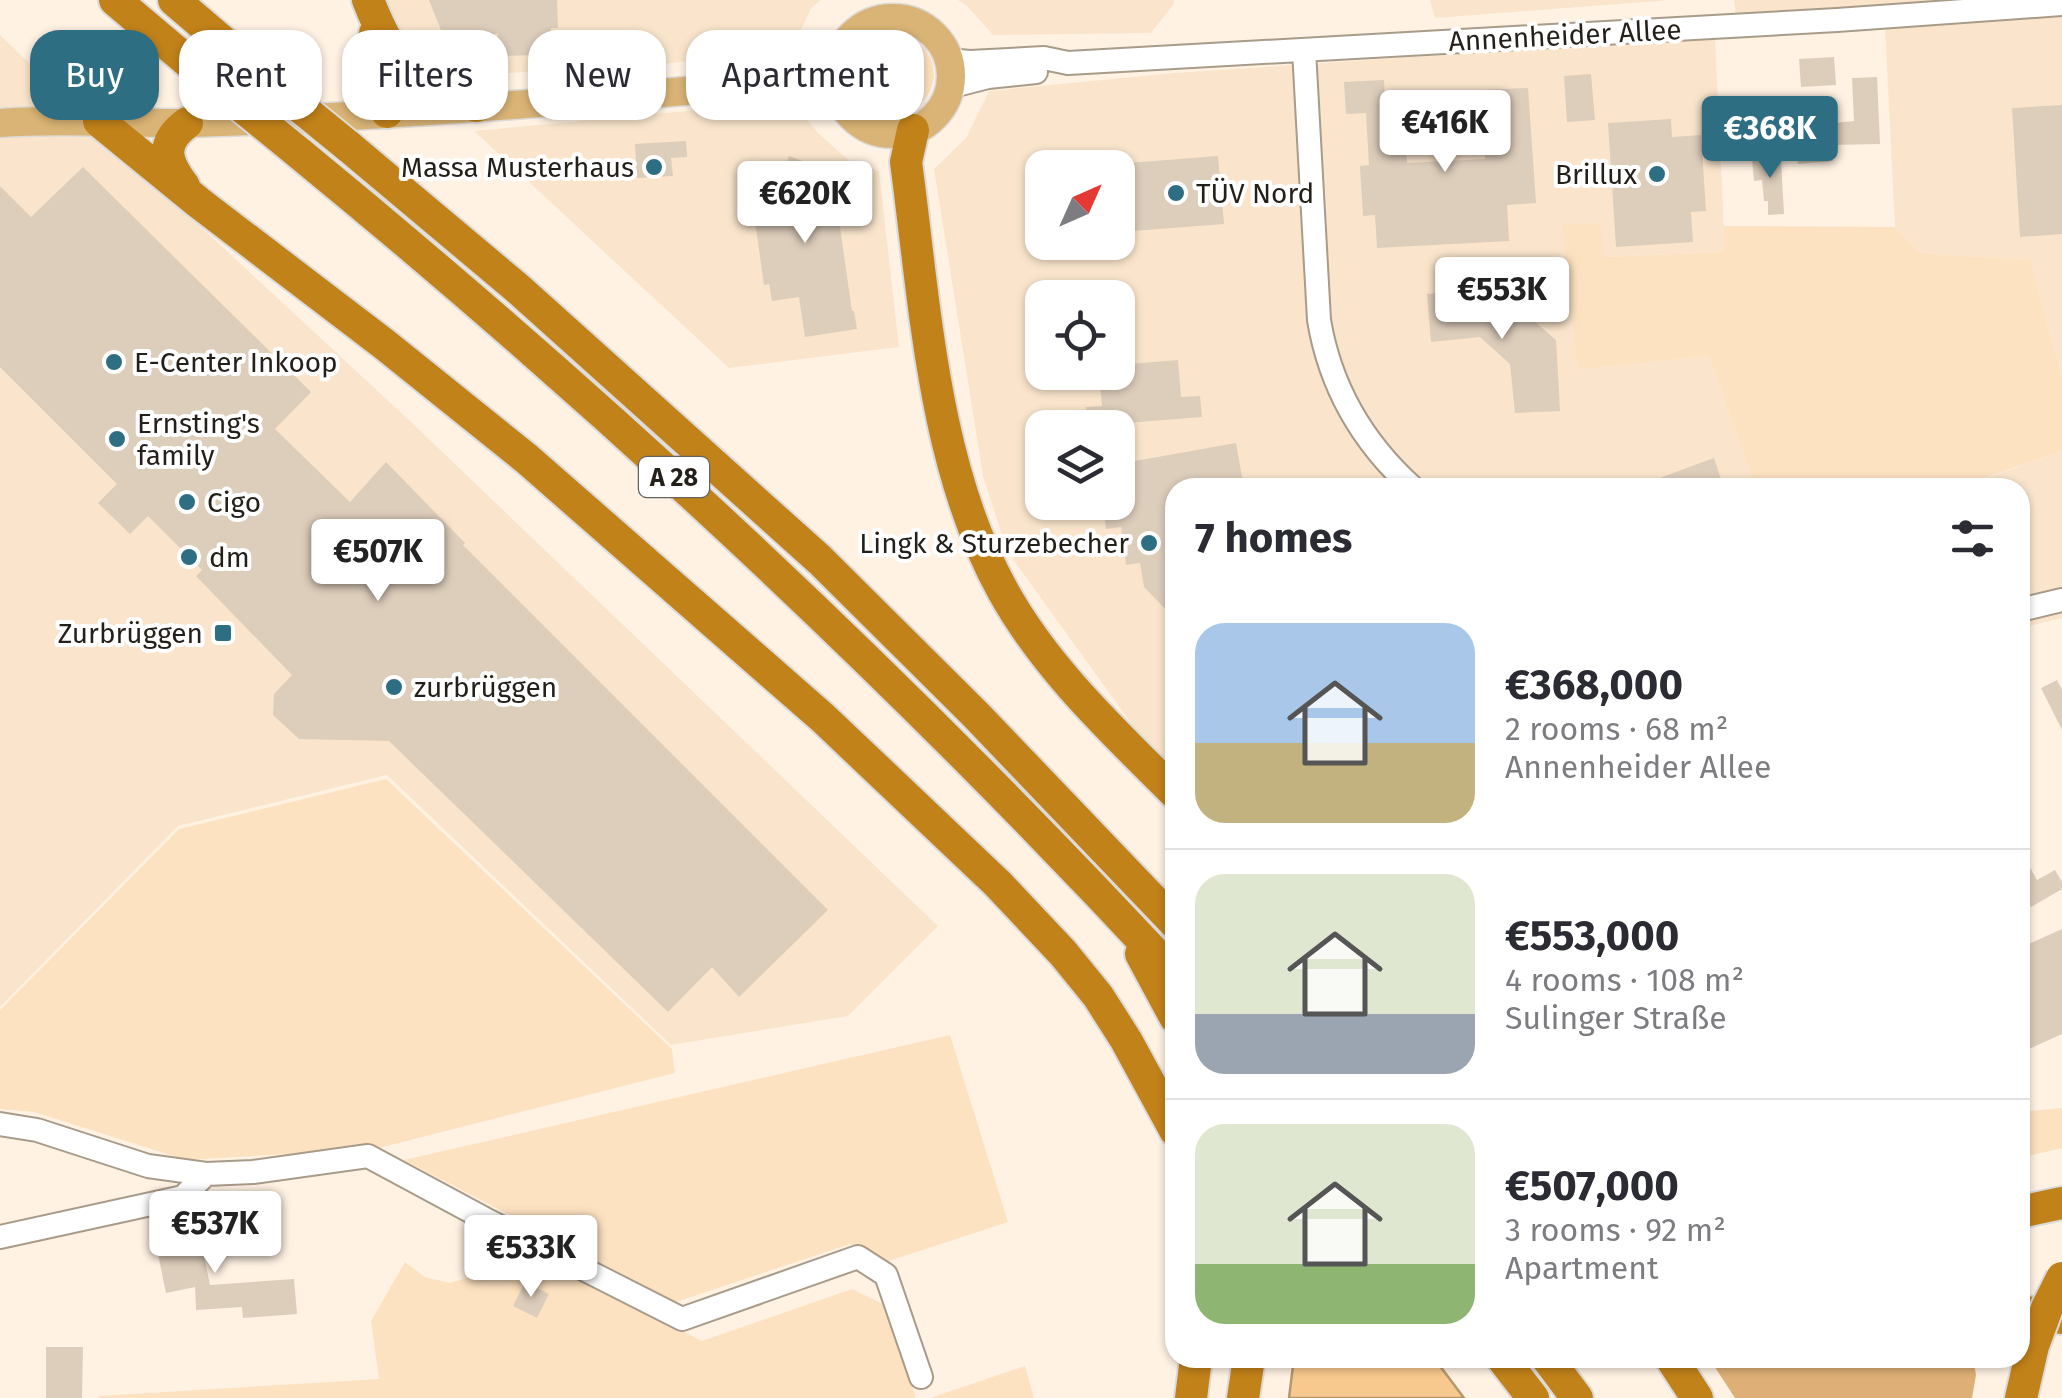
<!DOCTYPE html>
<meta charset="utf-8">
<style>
:root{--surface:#fff;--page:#f2f2f3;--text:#2b2b33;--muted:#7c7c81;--line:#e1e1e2;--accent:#2e6e82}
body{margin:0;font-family:"Fira Sans",sans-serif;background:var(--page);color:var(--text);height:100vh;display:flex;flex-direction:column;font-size:38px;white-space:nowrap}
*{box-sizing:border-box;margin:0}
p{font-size:32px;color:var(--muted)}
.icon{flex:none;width:55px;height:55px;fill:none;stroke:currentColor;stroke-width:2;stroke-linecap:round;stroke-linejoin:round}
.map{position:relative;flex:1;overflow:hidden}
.drawer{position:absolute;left:1165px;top:478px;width:865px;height:890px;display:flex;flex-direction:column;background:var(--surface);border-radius:30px;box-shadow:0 2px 8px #0004}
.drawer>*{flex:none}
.top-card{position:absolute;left:30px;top:30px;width:950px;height:90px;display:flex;gap:20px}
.needle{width:65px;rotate:45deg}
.buttons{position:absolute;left:1025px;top:150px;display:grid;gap:20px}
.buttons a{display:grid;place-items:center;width:110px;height:110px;border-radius:20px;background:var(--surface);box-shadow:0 2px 8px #0004;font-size:50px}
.price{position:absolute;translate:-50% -85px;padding:0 22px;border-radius:10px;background:#fff;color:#222;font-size:32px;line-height:65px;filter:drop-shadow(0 2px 5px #0008)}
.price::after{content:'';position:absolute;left:50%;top:60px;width:30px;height:22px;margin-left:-15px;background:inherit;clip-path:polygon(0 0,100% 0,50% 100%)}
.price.on{background:var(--accent);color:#fff}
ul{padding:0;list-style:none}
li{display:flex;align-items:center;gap:30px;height:250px;padding:0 30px}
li+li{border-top:2px solid var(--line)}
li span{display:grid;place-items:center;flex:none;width:280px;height:200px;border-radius:30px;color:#555}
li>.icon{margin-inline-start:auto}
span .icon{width:120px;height:120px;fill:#fffc;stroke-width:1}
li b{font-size:42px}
h2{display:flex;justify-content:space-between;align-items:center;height:120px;padding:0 30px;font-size:42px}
.tag{padding:0 35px;border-radius:30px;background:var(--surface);box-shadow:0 2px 8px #0004;font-size:35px;line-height:90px}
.tag.on{background:var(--accent);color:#fff}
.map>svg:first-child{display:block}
</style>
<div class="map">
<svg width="2062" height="1398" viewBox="0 0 2062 1398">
<rect width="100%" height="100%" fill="#fff2e3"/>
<path fill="#fae5cc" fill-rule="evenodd" d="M 385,0 L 821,0 L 812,7 L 792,48 L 655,65 L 472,75 L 443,71 L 401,35 Z
M 958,0 L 1174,0 L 1173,5 L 1151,33 L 993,35 L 966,5 Z
M 1430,0 L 1670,0 L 1435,18 Z
M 1734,0 L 2062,0 L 2062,378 L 2031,260 L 1920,253 L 1895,227 L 1885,29 L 1738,36 Z
M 0,35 L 187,214 L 409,420 L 938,926 L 848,1016 L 671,1045 L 387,775 L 178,826 L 0,1007 Z
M 1715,37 L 1725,252 L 1603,257 L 1601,224 L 1563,225 L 1577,368 L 1709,356 L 1755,487 L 1175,488 L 1175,769 L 1141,737 L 1007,551 L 983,476 L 934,169 L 966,138 L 989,91 L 1174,73 ZM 1042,168 L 1118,168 L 1118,242 L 1042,242 ZM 1042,298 L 1118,298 L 1118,372 L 1042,372 ZM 1042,428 L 1118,428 L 1118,502 L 1042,502 Z
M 720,108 L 798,109 L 819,134 L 853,164 L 879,171 L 899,347 L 729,368 L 474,131 Z
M 2062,451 L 2062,618 L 2020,628 L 2020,488 L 1958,488 Z"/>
<path fill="#fde2c1" d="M858 74a38 38 0 1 1 76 0a38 38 0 1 1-76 0Z
M 1601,223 L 1604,257 L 1724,252 L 1724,226 L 1895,227 L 1920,253 L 2031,260 L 2062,378 L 2062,451 L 1958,487 L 1755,487 L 1709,356 L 1577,369 L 1562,224 Z
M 386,779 L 672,1049 L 675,1073 L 375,1149 L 186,1160 L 34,1112 L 0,1109 L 0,1010 L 179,829 Z
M 950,1035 L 1008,1222 L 886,1262 L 850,1244 L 676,1302 L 404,1160 Z
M 2062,1108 L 2062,1148 L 2020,1158 L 2020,1112 Z
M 526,1251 L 702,1341 L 852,1289 L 887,1306 L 916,1398 L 99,1398 L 99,1396 L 379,1379 L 371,1321 L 405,1262 L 425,1277 L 450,1283 L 520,1262 Z
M 1025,1366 L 1034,1398 L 930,1398 Z"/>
<path fill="#deb077" d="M 1709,1358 L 1973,1358 L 1976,1375 L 1972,1398 L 1735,1398 Z"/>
<path fill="#f8c98f" stroke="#b9966c" stroke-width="2.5" d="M 1294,1358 L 1434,1358 L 1464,1398 L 1289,1398 Z"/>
<path fill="#ddcdbb" d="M 429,0 L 557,0 L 558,28 L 551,28 L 552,44 L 542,44 L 543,55 L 498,56 L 498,33 L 469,43 L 467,36 L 446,43 Z
M 1834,57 L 1836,85 L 1801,87 L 1799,59 Z
M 1591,74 L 1595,120 L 1567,122 L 1564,76 Z
M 1877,77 L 1880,144 L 1831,145 L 1833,161 L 1798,164 L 1794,127 L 1854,121 L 1852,78 Z
M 1384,80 L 1386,125 L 1404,124 L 1407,163 L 1485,159 L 1480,90 L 1528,88 L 1536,203 L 1507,205 L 1509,241 L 1377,248 L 1375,215 L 1363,216 L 1360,166 L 1369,165 L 1366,113 L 1346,114 L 1344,82 Z
M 2062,105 L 2062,234 L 2020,237 L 2012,108 Z
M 1671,119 L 1672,137 L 1701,135 L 1706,211 L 1691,212 L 1693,242 L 1616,247 L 1608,123 Z
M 686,141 L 687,157 L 671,158 L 673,176 L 637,178 L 635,144 Z
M 1751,149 L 1775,161 L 1781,161 L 1784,214 L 1768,215 L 1768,201 L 1764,201 L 1762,180 L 1754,181 Z
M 789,156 L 832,172 L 852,311 L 854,311 L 857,329 L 805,337 L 799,297 L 772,301 L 769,284 L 764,285 L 752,200 L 758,199 L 756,183 L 781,178 Z
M 1218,156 L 1224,224 L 1133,231 L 1128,163 Z
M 83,167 L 311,392 L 275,429 L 350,502 L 386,462 L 465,543 L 463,545 L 828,910 L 739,997 L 712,967 L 668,1012 L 389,741 L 299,739 L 273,715 L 274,694 L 292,675 L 196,576 L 202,570 L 148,516 L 130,534 L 98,503 L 117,484 L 0,367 L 0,186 L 31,217 Z
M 1497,289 L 1556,340 L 1560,411 L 1515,413 L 1510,364 L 1480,337 L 1431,342 L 1427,294 Z
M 1178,360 L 1181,397 L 1200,396 L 1202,417 L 1088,426 L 1086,407 L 1102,406 L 1099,372 L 1118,372 L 1118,365 Z
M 1236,443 L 1244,488 L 1175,488 L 1175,619 L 1144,587 L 1140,563 L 1126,565 L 1121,527 L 1106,529 L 1102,502 L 1118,502 L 1118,464 Z
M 1714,458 L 1724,488 L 1639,488 L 1638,486 Z
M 2057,680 L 2062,690 L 2062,730 L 2041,688 Z
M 2020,850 L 2037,880 L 2055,870 L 2062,882 L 2062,889 L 2031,907 L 2020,889 Z
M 2062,929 L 2062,1034 L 2020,1053 L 2020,948 Z
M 196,1217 L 210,1285 L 294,1279 L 297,1314 L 243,1318 L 242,1307 L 196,1310 L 195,1287 L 166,1293 L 152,1225 Z
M 525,1282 L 549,1294 L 537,1318 L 513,1306 Z
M 46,1347 L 83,1347 L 82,1398 L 46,1398 Z"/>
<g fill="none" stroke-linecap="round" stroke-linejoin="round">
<defs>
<path id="minor" d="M 1304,50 L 1319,320 C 1330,386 1363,443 1413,488
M 948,60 L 970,62 L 1044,58 L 1068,63 L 1837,20 L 2062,4
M 949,87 L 988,77 L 1036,72
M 2020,610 L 2062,600
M 0,1124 L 37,1130 L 148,1166 L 206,1174 L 253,1172 L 368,1156 L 485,1219 L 682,1319 L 858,1257 L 886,1275 L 921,1377
M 0,1237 L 183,1197 L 206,1174"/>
<path id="major" d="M835 76a58 58 0 1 1 116 0a58 58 0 1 1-116 0Z
M 766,77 L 836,64
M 0,123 C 63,118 126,124 190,123 C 367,118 545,103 721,88 L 749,93 L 794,90 L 837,93"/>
<path id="highway" d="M 115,0 L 224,92
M 174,0 L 278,89
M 368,0 C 394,66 412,81 477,106
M 375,33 L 387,112
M 99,121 L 198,202 L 384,344 L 527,459 L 823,718 L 998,884 L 1063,953 L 1098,996 L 1126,1040 L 1175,1130
M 913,130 L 906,162 C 925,303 933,465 1003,591 C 1046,669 1113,731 1175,793
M 348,146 L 516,287 L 820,560 L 976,715 L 1175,923
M 299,153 C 609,407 902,681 1175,975
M 184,186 C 165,161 160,143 187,123
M 1141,954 L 1175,1017
M 2020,1212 L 2062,1203
M 2020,1311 L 2062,1318
M 1502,1358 L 1533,1398
M 1547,1358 L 1577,1398
M 1671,1358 L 1697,1398
M 1191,1398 L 1196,1358
M 1243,1398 L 1249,1358
M 2021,1398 L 2033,1346"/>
</defs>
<use href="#minor" stroke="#a99b89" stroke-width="26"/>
<use href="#major" stroke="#dcdbda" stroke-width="31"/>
<use href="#highway" stroke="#dcdbda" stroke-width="36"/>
<use href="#minor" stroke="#fff" stroke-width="22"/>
<use href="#major" stroke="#dab476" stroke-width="28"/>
<use href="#highway" stroke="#c2821a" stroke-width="32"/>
<defs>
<path id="highway-bridge" d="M 278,89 L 348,146
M 224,92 L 299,153
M 2033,1346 L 2047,1308 L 2062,1278"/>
</defs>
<use href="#highway-bridge" stroke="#dcdbda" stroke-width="36" stroke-linecap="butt"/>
<use href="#highway-bridge" stroke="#c2821a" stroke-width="32"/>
</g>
<g fill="#2e6e82" stroke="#fff" stroke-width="4">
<circle cx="654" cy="167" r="10"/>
<circle cx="1657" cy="174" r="10"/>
<circle cx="1176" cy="193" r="10"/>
<circle cx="114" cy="362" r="10"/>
<circle cx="117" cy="439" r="10"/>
<circle cx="187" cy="502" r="10"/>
<circle cx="1149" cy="543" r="10"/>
<circle cx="189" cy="557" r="10"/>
<rect x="213" y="623" width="20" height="20" rx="5"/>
<circle cx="394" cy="687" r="10"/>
</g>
<g text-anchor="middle" stroke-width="8" stroke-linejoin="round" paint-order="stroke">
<rect fill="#fff" stroke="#66625e" stroke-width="2.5" x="639" y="457" width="70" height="40" rx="8"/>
<g font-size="25" font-weight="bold" fill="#251f19">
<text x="674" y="486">A 28</text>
</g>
<g font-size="28" fill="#251f19" stroke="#fff">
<text transform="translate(1565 35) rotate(-3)" y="10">Annenheider Allee</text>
</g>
<g font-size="28" fill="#251f19" stroke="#fff" text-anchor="start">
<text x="634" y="177" text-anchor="end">Massa Musterhaus</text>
<text x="1637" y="184" text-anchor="end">Brillux</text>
<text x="1196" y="203">TÜV Nord</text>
<text x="134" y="372">E-Center Inkoop</text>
<text x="137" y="433">Ernsting's<tspan x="137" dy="32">family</tspan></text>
<text x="207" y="512">Cigo</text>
<text x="1129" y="553" text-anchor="end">Lingk &amp; Sturzebecher</text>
<text x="209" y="567">dm</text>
<text x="203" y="643" text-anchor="end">Zurbrüggen</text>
<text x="414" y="697">zurbrüggen</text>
</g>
</g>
</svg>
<div class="buttons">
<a><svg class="needle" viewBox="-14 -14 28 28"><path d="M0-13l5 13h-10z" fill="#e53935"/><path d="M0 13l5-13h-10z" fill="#7c7c81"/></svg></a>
<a><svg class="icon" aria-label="locate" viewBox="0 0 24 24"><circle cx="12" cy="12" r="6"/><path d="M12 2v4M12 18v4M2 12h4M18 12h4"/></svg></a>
<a><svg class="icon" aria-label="layers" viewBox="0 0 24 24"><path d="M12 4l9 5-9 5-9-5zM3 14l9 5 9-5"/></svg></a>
</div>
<b class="price" style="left:1445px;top:175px">€416K</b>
<b class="price on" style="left:1770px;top:181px">€368K</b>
<b class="price" style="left:805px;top:246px">€620K</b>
<b class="price" style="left:1502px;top:342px">€553K</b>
<b class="price" style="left:378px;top:604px">€507K</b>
<b class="price" style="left:215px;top:1276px">€537K</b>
<b class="price" style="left:531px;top:1300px">€533K</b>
<div class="top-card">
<a class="tag on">Buy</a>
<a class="tag">Rent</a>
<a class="tag">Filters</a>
<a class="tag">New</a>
<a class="tag">Apartment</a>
</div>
<section class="drawer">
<h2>7 homes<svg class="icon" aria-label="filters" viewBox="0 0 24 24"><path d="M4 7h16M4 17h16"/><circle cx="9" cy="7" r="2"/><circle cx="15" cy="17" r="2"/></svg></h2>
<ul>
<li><span style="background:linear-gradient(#a9c7e8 60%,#c2b280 0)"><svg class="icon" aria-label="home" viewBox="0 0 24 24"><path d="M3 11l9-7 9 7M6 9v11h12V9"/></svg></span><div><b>€368,000</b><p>2 rooms · 68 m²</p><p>Annenheider Allee</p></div></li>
<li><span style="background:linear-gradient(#dfe7d0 70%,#9aa5b1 0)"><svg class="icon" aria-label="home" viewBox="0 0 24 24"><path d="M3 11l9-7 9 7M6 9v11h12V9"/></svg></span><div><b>€553,000</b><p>4 rooms · 108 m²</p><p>Sulinger Straße</p></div></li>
<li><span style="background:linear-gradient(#dfe7d0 70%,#8fb573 0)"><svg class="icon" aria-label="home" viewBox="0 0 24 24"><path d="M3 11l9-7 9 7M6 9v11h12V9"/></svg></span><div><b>€507,000</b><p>3 rooms · 92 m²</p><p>Apartment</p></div></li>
</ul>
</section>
</div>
